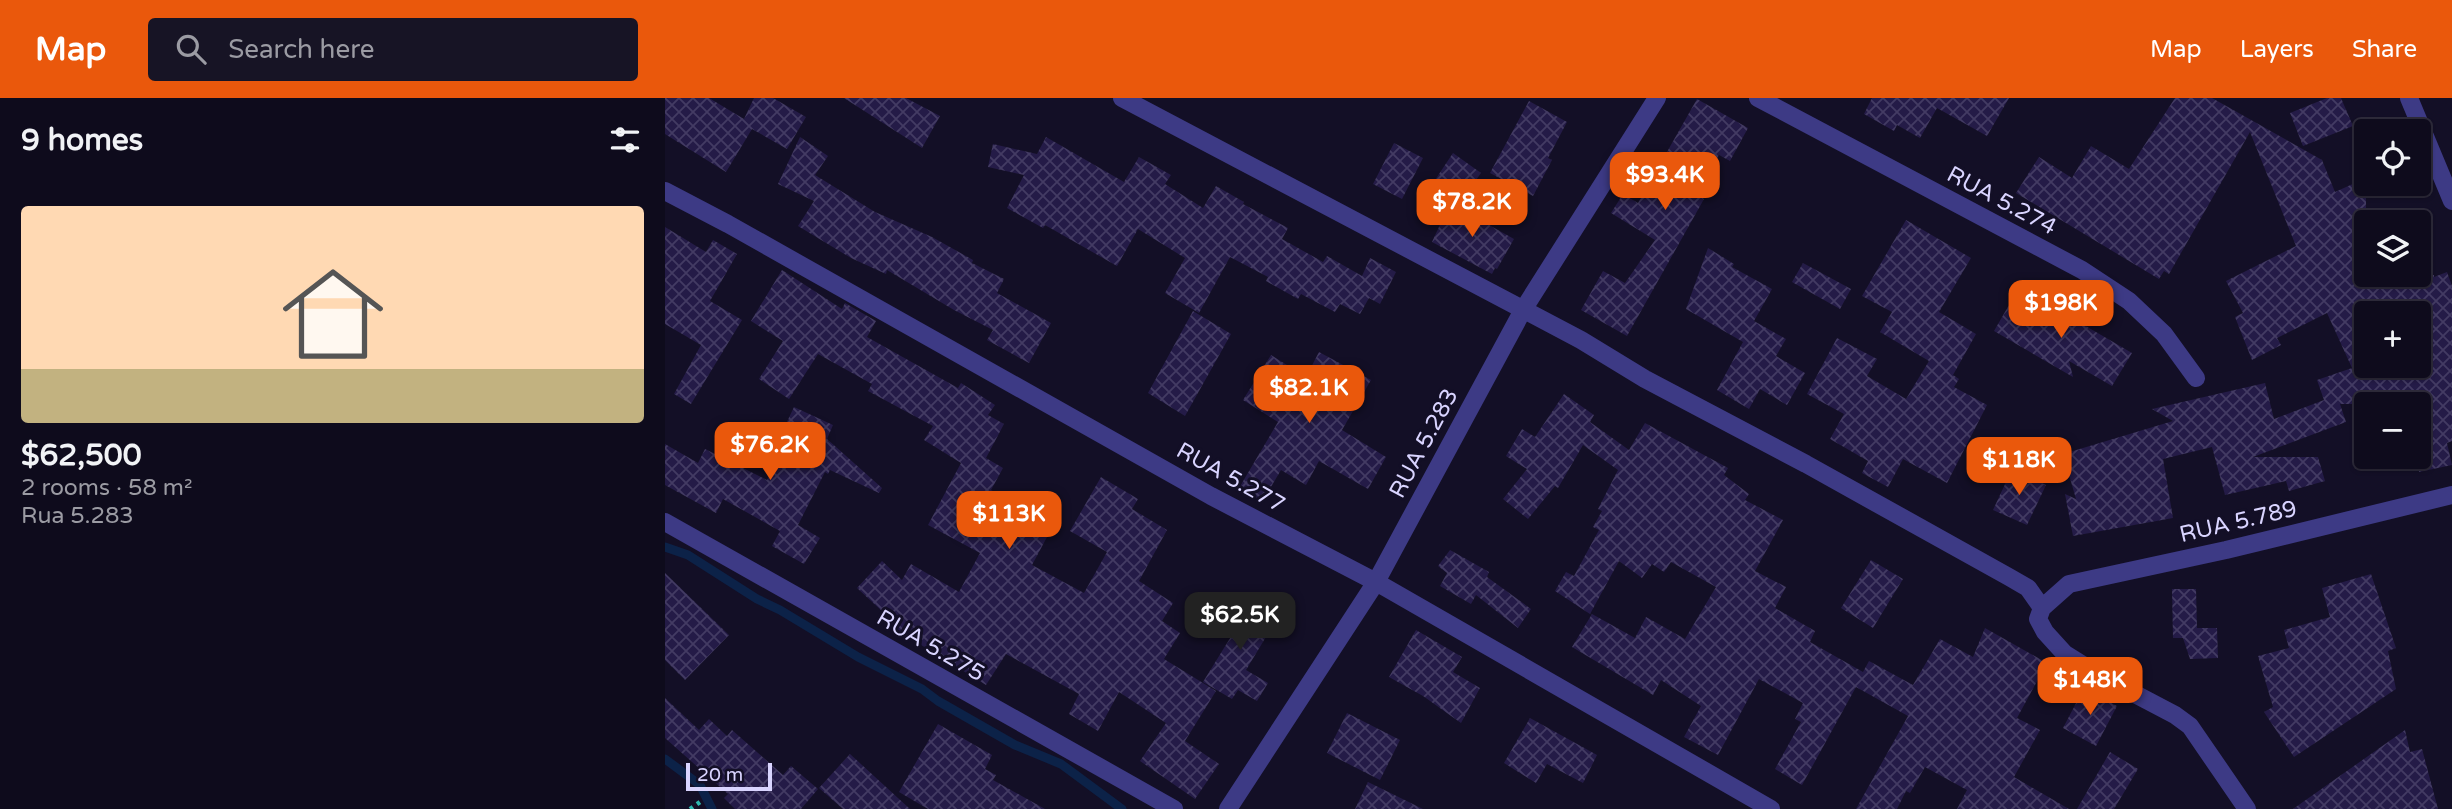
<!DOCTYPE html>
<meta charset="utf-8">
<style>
:root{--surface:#0e0b1c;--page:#171425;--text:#f1f3f6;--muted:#9b9ba3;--line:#2e2b3b;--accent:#ea580c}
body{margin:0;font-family:"Varela Round",sans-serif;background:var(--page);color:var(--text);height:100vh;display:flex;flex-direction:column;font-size:26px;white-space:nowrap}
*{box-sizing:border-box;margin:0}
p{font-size:23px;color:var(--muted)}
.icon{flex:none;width:38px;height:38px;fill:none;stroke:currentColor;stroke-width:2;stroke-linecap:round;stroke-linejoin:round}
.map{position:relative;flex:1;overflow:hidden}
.sheet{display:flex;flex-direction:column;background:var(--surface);width:665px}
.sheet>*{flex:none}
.buttons{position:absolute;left:1689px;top:21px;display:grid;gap:14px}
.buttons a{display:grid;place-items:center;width:77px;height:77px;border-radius:7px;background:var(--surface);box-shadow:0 2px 5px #0004,0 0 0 2px var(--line);font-size:35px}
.scale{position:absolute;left:21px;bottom:18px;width:86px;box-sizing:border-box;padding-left:7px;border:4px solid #d9d4ff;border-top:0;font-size:19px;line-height:24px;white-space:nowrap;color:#d9d4ff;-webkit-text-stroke:5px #130f26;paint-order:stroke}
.price{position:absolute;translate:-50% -60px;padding:0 16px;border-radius:14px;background:var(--accent);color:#fff;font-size:23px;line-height:46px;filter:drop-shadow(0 2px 4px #0008)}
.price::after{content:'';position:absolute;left:50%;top:42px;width:21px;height:16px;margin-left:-10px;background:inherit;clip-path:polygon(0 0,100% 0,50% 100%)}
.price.selected{background:#222;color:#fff}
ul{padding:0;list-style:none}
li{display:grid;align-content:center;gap:14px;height:371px;padding:0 21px}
li span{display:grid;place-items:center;height:217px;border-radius:7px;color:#555}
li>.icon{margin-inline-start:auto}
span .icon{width:126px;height:126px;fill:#fffc;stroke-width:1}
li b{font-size:30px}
h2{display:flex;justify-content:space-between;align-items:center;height:84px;padding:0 21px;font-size:30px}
header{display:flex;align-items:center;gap:42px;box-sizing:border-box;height:98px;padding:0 35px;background:var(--accent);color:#fff}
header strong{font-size:33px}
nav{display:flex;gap:38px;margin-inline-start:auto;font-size:24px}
.search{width:490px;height:63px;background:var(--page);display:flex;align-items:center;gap:18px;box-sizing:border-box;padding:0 24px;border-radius:7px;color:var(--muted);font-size:26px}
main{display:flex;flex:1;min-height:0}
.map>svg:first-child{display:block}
</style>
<header>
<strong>Map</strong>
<div class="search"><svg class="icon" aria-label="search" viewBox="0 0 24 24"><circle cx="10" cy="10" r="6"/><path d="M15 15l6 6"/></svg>Search here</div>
<nav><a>Map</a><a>Layers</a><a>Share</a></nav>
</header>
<main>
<section class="sheet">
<h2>9 homes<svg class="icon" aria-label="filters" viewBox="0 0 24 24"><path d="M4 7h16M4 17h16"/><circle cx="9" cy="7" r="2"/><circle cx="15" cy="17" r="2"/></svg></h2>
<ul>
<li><span style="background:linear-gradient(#ffd9b3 75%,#c2b280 0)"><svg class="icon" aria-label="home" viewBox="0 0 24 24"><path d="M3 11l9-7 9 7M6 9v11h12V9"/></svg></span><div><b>$62,500</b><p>2 rooms · 58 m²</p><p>Rua 5.283</p></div></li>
</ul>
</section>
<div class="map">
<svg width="1787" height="711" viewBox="0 0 1787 711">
<defs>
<pattern id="building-cross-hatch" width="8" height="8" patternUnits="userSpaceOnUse" patternTransform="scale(1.75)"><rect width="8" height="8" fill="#241b47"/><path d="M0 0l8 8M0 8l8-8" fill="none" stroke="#433b63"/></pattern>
</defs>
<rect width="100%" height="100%" fill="#130f26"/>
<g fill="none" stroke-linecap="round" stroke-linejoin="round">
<path stroke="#0c2248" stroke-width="9" d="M 0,449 L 23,457 L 92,501 L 115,512 L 193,559 L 257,591 L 273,603 L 350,647 L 396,666 L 457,711
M 0,661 L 35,687 L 47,711"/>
</g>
<path fill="url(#building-cross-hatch)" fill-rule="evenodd" d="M 0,0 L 44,0 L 79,21 L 89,0 L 108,0 L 141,19 L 122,51 L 87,31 L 61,74 L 0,36 Z
M 179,0 L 241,0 L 275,18 L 257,50 Z
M 1207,0 L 1344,0 L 1322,38 L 1272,10 L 1255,40 L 1232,27 L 1229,33 L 1199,16 Z
M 1510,0 L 1547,0 L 1657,62 L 1670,94 L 1701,80 L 1701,177 L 1769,177 L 1769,179 L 1782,174 L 1787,188 L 1787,343 L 1782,345 L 1787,367 L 1754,374 L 1754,306 L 1675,306 L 1681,324 L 1588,359 L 1653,359 L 1660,383 L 1624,393 L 1621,383 L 1560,397 L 1547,349 L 1498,361 L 1508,420 L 1408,438 L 1400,396 L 1411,401 L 1398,356 L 1508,323 L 1487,311 L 1600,285 L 1609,321 L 1659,302 L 1652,282 L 1687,270 L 1662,215 L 1612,240 L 1616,247 L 1587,262 L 1570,219 L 1578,215 L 1561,183 L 1631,148 L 1585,34 L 1504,176 L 1499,173 L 1494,181 L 1351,95 L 1374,59 L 1407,80 L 1426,48 L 1464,71 ZM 1701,215 L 1754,215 L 1754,268 L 1701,268 Z
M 1662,0 L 1676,0 L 1688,28 L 1638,48 L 1625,15 Z
M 1032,1 L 1083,30 L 1065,63 L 1054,57 L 1031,96 L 1039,101 L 962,238 L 916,212 L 938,173 L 960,185 L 990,142 L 946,115 L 958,96 L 973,105 Z
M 864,3 L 902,24 L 883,60 L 887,62 L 868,98 L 825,75 Z
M 135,39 L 163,58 L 150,77 L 210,114 L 267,139 L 308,162 L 307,165 L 339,181 L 332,195 L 386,225 L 364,265 L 322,242 L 328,232 L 289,212 L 222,172 L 221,176 L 186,160 L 133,128 L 149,103 L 113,86 Z
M 381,39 L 459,84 L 474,59 L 506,77 L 500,86 L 538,110 L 551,88 L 579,104 L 578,106 L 623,130 L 617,141 L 658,164 L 662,158 L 697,178 L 705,160 L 731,174 L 715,206 L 704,200 L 695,216 L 675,206 L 670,214 L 636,196 L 633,201 L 601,183 L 603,179 L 565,159 L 534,215 L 500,195 L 520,160 L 473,131 L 452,168 L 380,127 L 378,130 L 342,110 L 359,77 L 323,69 L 328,46 L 372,56 Z
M 729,45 L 758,60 L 737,101 L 708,86 Z
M 788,55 L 816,75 L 796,104 L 768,85 Z
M 785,105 L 849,141 L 832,171 L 830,170 L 827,176 L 767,144 Z
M 1241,122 L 1306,160 L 1274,214 L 1311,236 L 1288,277 L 1294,281 L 1289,289 L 1322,307 L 1282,385 L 1238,361 L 1223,389 L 1197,375 L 1203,363 L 1165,341 L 1179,316 L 1142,296 L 1172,240 L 1212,261 L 1202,278 L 1241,301 L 1264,263 L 1215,234 L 1227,214 L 1197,198 Z
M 0,129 L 41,154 L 48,142 L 72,156 L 45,203 L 77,222 L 26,306 L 9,296 L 36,247 L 0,226 Z
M 1043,150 L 1069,166 L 1067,169 L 1107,191 L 1089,223 L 1121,241 L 1111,258 L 1140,275 L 1122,307 L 1095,291 L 1084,311 L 1052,292 L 1078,244 L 1021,211 Z
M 1138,165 L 1186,191 L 1175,211 L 1127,184 Z
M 117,172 L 177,211 L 180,205 L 211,223 L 202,239 L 293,290 L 296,285 L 330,307 L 323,317 L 339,326 L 321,360 L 338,370 L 326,392 L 389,426 L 367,467 L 419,495 L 442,454 L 405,433 L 436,379 L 473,401 L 467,411 L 502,432 L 474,483 L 508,505 L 497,523 L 515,535 L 499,561 L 551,593 L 520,643 L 554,666 L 530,701 L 475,663 L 501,625 L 454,594 L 433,633 L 404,616 L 414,596 L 341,556 L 321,587 L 214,521 L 218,514 L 192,490 L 217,463 L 237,482 L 246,466 L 294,494 L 315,455 L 263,427 L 296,365 L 259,342 L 268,328 L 203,293 L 207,286 L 153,256 L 124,301 L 94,281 L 118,243 L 86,223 Z
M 1352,193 L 1393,216 L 1395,213 L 1467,255 L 1447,288 L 1404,263 L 1408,279 L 1329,233 Z
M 528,213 L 566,236 L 520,318 L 483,295 Z
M 654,254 L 706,282 L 677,332 L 721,359 L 703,391 L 654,363 L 641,387 L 616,372 L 597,404 L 574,390 L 613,324 L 578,302 L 606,257 L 641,279 Z
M 899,296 L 929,317 L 925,324 L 964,352 L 980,325 L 1063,370 L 1059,377 L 1084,396 L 1080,402 L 1118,422 L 1090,473 L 1121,489 L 1110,510 L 1150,533 L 1145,544 L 1198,574 L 1204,563 L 1248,587 L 1275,541 L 1308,559 L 1320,530 L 1382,565 L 1352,620 L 1375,632 L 1349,679 L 1404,711 L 1292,711 L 1302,692 L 1260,669 L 1245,695 L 1241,693 L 1232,711 L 1191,711 L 1243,618 L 1191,589 L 1137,687 L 1110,671 L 1136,624 L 1130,621 L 1138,605 L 1094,581 L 1053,657 L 1019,639 L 1036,608 L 996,582 L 988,597 L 907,549 L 927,516 L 970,540 L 981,519 L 1020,541 L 1051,489 L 1006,464 L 999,474 L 987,466 L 977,480 L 954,463 L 925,516 L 890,493 L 901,474 L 909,478 L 934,432 L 928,429 L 937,413 L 933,411 L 953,372 L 918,347 L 893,390 L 890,388 L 863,421 L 838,401 L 862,371 L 841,358 L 857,331 L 870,339 Z
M 129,309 L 168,327 L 162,341 L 217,390 L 214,395 L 165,372 L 163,376 L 160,374 L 133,427 L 155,440 L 139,466 L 107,448 L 115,433 L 58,401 L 51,415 L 0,387 L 0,346 L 33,365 L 40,351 L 102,382 L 130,335 L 119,330 Z
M 1347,371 L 1381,387 L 1362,427 L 1328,412 Z
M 785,452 L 824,474 L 822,479 L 866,511 L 853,530 L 811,497 L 806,506 L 775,488 L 782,475 L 773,468 Z
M 1206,462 L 1238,481 L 1208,530 L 1176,510 Z
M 0,475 L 64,537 L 20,582 L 0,562 Z
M 1706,476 L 1731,550 L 1723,553 L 1731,591 L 1629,659 L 1599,614 L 1608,609 L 1593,558 L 1624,550 L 1619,532 L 1665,519 L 1657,490 Z
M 1507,491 L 1531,491 L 1532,530 L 1552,530 L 1553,560 L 1525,561 L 1518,540 L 1508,540 Z
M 570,500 L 610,524 L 581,572 L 603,585 L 592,603 L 573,592 L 567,601 L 538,584 L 567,537 L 553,528 Z
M 751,532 L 797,559 L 788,574 L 815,590 L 796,625 L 758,598 L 724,579 Z
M 1419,590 L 1452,608 L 1431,648 L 1398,630 Z
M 0,600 L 34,632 L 44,621 L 62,638 L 67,632 L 118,677 L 126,668 L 153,691 L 136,711 L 70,711 L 59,700 L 63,696 L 0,640 Z
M 682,615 L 735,642 L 715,682 L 662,655 Z
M 865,620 L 932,657 L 918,685 L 882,666 L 871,685 L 839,665 Z
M 273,626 L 327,657 L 320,671 L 331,677 L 328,682 L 380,711 L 263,711 L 234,694 Z
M 1740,632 L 1745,654 L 1757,651 L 1773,711 L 1628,711 Z
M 1445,654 L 1473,671 L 1449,711 L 1412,711 Z
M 185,656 L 245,711 L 178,711 L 154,690 Z
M 703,684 L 758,711 L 690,711 Z"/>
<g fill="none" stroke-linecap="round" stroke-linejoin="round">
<path stroke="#2fb8b0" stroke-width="4.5" stroke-dasharray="3.5 5" stroke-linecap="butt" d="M 25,711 L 38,702"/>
<path stroke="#3d3a85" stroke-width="18" d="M 457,0 L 916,242 L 980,281 L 1141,366 L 1344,479 L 1363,490 L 1377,510
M 1093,0 L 1417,172 L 1464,203 L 1499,236 L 1531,280
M 1744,0 L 1787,103
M 0,93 L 63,126 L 546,398 L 711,484 L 1106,711
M 0,424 L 509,711
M 563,711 L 711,484 L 858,212 L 992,0
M 1582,711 L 1525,628 L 1510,617 L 1432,576 L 1400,556 L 1380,534 L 1373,521 L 1377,510 L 1404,486 L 1561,452 L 1787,397"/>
</g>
<g text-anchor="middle" stroke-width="6" stroke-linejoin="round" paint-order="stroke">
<g font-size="23" fill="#d9d4ff" stroke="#130f26">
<text transform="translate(1337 102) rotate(28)" y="8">RUA 5.274</text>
<text transform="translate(758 345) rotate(-62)" y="8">RUA 5.283</text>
<text transform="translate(566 379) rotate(29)" y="8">RUA 5.277</text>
<text transform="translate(1573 423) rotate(-13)" y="8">RUA 5.789</text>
<text transform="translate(266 547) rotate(30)" y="8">RUA 5.275</text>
</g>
</g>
</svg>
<div class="buttons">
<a><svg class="icon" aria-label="locate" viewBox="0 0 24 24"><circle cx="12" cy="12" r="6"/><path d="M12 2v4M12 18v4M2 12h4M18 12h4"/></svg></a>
<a><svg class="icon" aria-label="layers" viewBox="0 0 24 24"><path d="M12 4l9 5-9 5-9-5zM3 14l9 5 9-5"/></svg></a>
<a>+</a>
<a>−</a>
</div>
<div class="scale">20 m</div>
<b class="price" style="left:1000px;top:114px">$93.4K</b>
<b class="price" style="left:807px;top:141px">$78.2K</b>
<b class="price" style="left:1396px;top:242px">$198K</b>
<b class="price" style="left:644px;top:327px">$82.1K</b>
<b class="price" style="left:105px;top:384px">$76.2K</b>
<b class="price" style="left:1354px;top:399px">$118K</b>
<b class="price" style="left:344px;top:453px">$113K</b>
<b class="price selected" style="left:575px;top:554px">$62.5K</b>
<b class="price" style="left:1425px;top:619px">$148K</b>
</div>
</main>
